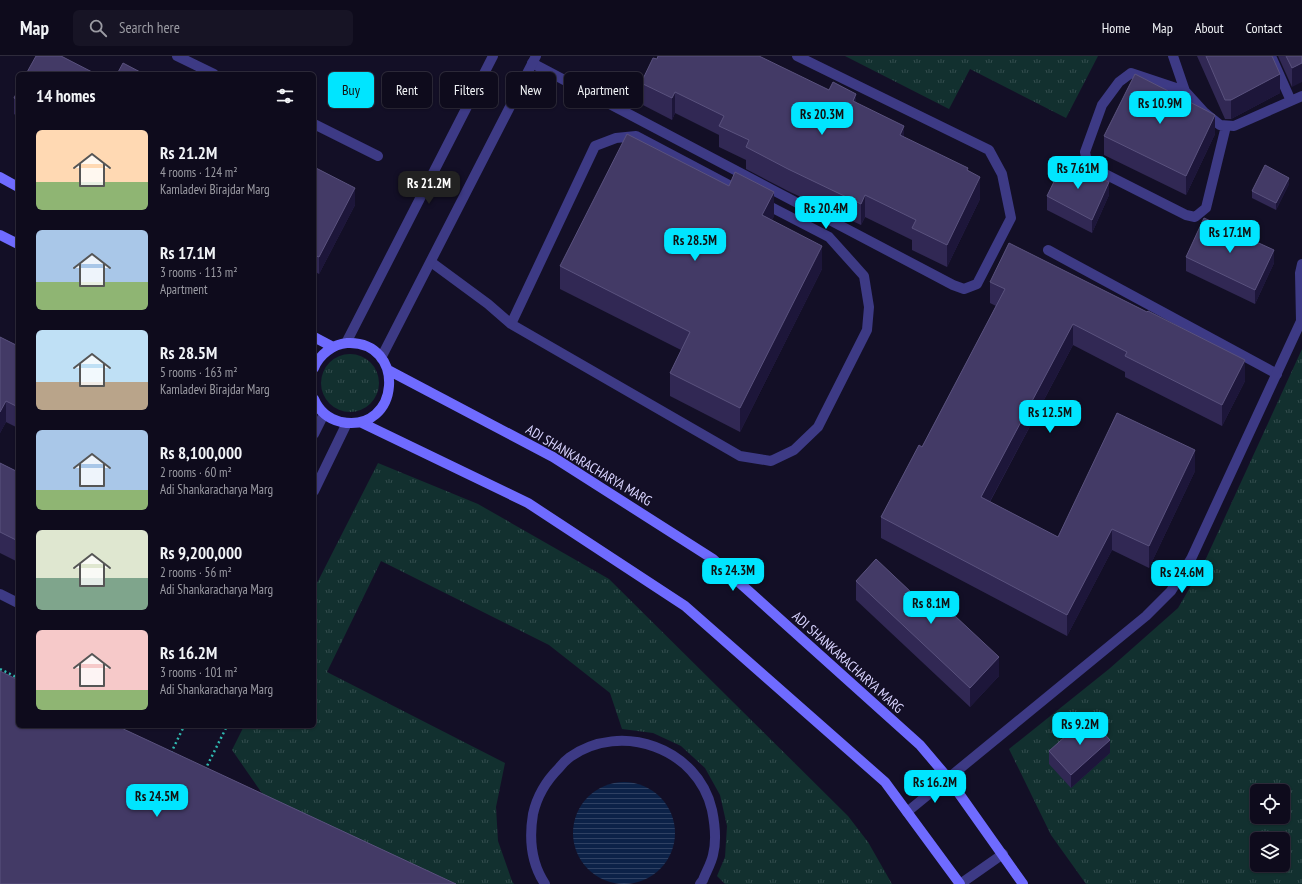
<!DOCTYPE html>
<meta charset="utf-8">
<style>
:root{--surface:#0e0b1c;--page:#171425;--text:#f1f3f6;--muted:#9b9ba3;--line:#2e2b3b;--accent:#00e5ff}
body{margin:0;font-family:"PT Sans Narrow",sans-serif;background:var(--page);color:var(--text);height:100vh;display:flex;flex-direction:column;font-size:15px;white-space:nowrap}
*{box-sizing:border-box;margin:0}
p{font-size:13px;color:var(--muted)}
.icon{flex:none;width:22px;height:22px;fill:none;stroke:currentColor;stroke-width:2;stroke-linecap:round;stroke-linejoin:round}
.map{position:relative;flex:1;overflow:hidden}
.side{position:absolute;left:16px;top:16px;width:300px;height:656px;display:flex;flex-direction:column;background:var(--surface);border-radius:6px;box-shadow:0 1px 3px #0004,0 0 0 1px var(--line)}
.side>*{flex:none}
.banner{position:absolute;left:328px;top:16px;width:380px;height:36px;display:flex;gap:8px}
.buttons{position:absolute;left:1250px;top:728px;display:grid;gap:8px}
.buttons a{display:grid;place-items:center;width:40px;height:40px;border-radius:6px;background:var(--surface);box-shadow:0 1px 3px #0004,0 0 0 1px var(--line);font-size:20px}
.price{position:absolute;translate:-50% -34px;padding:0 9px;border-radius:8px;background:var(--accent);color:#111;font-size:13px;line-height:26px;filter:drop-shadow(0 1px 2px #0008)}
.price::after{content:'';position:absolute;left:50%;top:24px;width:12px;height:9px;margin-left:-6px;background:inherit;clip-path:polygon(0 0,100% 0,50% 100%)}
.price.selected{background:#222;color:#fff}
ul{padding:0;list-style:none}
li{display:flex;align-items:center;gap:12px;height:100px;padding:0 20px}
li span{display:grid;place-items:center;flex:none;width:112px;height:80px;border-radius:6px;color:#555}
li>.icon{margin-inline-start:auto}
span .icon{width:48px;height:48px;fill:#fffc;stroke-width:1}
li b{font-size:17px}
h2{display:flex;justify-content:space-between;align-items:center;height:48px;padding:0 20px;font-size:17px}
.pill{padding:0 14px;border-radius:6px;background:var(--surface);box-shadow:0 1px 3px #0004,0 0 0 1px var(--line);font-size:14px;line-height:36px}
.pill.selected{background:var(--accent);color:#111}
header{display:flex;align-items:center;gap:24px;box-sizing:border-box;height:56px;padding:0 20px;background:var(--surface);border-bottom:1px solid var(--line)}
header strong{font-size:19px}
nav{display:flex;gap:22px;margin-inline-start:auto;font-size:14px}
.search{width:280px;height:36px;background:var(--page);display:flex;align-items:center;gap:10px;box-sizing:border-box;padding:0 14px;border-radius:6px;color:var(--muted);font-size:15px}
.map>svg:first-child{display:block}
</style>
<header>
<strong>Map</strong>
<div class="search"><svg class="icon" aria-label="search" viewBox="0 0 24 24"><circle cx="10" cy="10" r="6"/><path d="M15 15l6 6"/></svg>Search here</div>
<nav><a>Home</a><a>Map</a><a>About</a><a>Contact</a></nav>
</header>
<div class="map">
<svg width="1302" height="828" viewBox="0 0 1302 828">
<defs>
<pattern id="grass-tufts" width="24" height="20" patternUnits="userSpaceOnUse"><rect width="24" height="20" fill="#12302f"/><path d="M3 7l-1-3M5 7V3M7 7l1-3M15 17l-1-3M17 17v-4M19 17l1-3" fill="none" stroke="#344d4e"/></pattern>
<pattern id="water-rules" width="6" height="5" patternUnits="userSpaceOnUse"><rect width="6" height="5" fill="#0c2248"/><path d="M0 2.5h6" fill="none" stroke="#2f4163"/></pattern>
</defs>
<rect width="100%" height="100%" fill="#130f26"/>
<path fill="url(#grass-tufts)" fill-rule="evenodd" d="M 845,0 L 1098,0 L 1066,62 L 970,13 L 949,53 Z
M 1302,293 L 1302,828 L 1086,828 L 1051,779 L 1009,693 L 1109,613 L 1178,552 L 1203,509 ZM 1257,735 L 1283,735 L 1283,761 L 1257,761 ZM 1257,783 L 1283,783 L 1283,809 L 1257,809 Z
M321 327a29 29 0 1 1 58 0a29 29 0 1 1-58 0Z
M 378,407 L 478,448 L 609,523 L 848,760 L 868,786 L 892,828 L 725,828 L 717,820 L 725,801 L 727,770 L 720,739 L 705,712 L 681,690 L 653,677 L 622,673 L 610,637 L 549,589 L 381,505 L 327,616 L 505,707 L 496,751 L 498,785 L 512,825 L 514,828 L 457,828 L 266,743 L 232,694 L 244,670 L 314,670 L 314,533 Z"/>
<path fill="url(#water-rules)" d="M573 777a51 51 0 1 1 102 0a51 51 0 1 1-102 0Z"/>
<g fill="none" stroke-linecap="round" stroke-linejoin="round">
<path stroke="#2fb8b0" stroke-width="2.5" stroke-dasharray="2 3" stroke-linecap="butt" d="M 0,613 L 18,622
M 171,697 L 184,670
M 205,714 L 227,670"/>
<path stroke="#3d3a85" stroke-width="10" d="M 1048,194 L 1277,318
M 431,206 L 488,248 L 511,268 L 740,400 L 771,405 L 794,394 L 818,371 L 867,274 L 869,251 L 864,220 L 829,181 L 763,147
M 511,268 L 595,90 L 616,82 L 636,80 L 742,136
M 545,828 C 531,807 529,782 533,758 C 537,740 546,725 559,712 C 562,708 566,704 570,701 C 621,665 698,692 712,754 C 715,769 717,784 713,799 C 711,808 706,816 703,824 L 700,828
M 960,828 L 1003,798"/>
<path stroke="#3d3a85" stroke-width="10" d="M 177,0 L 214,18
M 1173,0 L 1185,35 L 1205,57 L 1220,69 L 1234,70 L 1302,40
M 1271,0 L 1291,45
M 532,7 L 953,229 L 964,233 L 977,228 L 1011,162 L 1002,118 L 989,94 L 797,0
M 1185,35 L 1131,17 L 1119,26 L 1102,49 L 1085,96 L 1087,106 L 1101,116 L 1186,159 L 1195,161 L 1206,152 L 1226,70
M 314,68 L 378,100
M 0,538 L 18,547
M 907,756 L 1146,560 L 1171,535 L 1191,503 L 1301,265 L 1300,217 L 1302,208"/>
<path stroke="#3d3a85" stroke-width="10" d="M 346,287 L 493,0
M 381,302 L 536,0
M 314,378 L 324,358
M 314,435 L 347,367"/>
<path stroke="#6f6bff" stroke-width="10" d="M 0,121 L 18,131
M 0,179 L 18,188
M 314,281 L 333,291
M 314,312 C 319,299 333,288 347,287 C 407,284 401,378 341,366 C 329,363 319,355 314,343
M 388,314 L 553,401 L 713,503 L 920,689 L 948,722 L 1023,828
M 360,366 L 528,447 L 685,550 L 885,726 L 960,828"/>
</g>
<path fill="#312854" d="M 1197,0 L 1272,0 L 1280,37 L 1231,63 L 1225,63 Z
M 1278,0 L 1302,0 L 1292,31 Z
M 641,27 L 856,46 L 904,81 L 968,115 L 980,143 L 947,211 L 912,194 L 912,184 L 865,161 L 861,169 L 788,135 L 746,113 L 746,104 L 719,91 L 719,79 L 675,57 L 672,64 L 641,48 Z
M 18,34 L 18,61 L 14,58 L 14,42 Z
M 1215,78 L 1186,139 L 1104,99 L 1104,80 Z
M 314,111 L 355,149 L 319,218 L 314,215 Z
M 1289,128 L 1276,154 L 1252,142 L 1252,135 Z
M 1109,139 L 1092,177 L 1047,154 L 1047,140 Z
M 774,160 L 772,164 L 822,213 L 740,376 L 670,340 L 670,317 L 681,294 L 560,233 L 560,210 Z
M 1186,201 L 1274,207 L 1255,248 L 1186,215 Z
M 990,226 L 1245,325 L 1222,370 L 1125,321 L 1125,316 L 1073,289 L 990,446 L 1058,481 L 1195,415 L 1149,512 L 1112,494 L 1067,580 L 881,482 L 881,461 L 922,391 L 996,250 L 990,247 Z
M 0,281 L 18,290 L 18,372 L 6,366 L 0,377 Z
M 0,407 L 18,416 L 18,506 L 0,497 Z
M 856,525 L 999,620 L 970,651 L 856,544 Z
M 1049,695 L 1110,697 L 1071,732 L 1049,708 Z"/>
<path fill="#1d163a" d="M 1302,7 L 1302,26 L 1292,31 L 1292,12 Z
M 1280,18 L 1280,37 L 1231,63 L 1231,44 Z
M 675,36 L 675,57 L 672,64 L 672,42 Z
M 856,38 L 856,60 L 853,45 Z
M 1215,59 L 1215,78 L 1186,139 L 1186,120 Z
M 904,70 L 904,91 L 900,79 Z
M 980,121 L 980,143 L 947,211 L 947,189 Z
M 1289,122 L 1289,128 L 1276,154 L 1276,147 Z
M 1109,126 L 1109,139 L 1092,177 L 1092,164 Z
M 355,132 L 355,149 L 319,218 L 319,201 Z
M 774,136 L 774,160 L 762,183 L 762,159 Z
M 865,139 L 865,161 L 861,169 L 861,148 Z
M 822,190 L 822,213 L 740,376 L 740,352 Z
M 1274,194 L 1274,207 L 1255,248 L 1255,234 Z
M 1073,268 L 1073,289 L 981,462 L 981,441 Z
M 1245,304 L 1245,325 L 1222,370 L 1222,349 Z
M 6,345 L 6,366 L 0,377 L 0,356 Z
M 1195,394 L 1195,415 L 1149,512 L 1149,490 Z
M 1112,473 L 1112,494 L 1067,580 L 1067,559 Z
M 999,601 L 999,620 L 970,651 L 970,632 Z
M 1110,684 L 1110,697 L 1071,732 L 1071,719 Z"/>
<path fill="#433a66" stroke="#5a527e" d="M 36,0 L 61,0 L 96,18 L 26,18 Z
M 658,0 L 759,0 L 829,34 L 833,26 L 856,38 L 853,45 L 904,70 L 900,79 L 968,112 L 967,114 L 980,121 L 947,189 L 912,172 L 916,164 L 865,139 L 861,148 L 788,113 L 746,91 L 749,84 L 719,70 L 724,60 L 675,36 L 672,42 L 641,27 L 653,2 L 657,3 Z
M 1206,0 L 1272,0 L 1280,18 L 1231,44 L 1225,44 Z
M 1286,0 L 1302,0 L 1302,7 L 1292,12 Z
M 123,7 L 144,18 L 117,18 Z
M 1135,18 L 1215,59 L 1186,120 L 1104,80 Z
M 18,34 L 18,44 L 14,42 Z
M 627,78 L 729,130 L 735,116 L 774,136 L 762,159 L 822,190 L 740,352 L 670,317 L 690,276 L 560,210 Z
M 1064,105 L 1109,126 L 1092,164 L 1047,140 Z
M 1265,109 L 1289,122 L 1276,147 L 1252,135 Z
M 314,111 L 355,132 L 319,201 L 314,199 Z
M 1204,162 L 1274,194 L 1255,234 L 1186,201 Z
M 1009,187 L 1147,256 L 1148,255 L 1245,304 L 1222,349 L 1125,300 L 1127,296 L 1073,268 L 981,441 L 1058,481 L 1117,357 L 1195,394 L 1149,490 L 1112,473 L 1067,559 L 881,461 L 919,389 L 922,391 L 1005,233 L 990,226 Z
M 0,281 L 18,290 L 18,351 L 6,345 L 0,356 Z
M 0,407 L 18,416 L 18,485 L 0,476 Z
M 876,503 L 930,554 L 939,545 L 999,601 L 970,632 L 856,525 Z
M 0,615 L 18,624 L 18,670 L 117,670 L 456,828 L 0,828 Z
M 1088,660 L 1110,684 L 1071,719 L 1049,695 Z"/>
<g text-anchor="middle" stroke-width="3" stroke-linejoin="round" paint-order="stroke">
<g font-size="14" fill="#d9d4ff" stroke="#130f26">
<text transform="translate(589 409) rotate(31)" y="5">ADI SHANKARACHARYA MARG</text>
<text transform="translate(848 606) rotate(42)" y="5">ADI SHANKARACHARYA MARG</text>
</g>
</g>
</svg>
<div class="buttons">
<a><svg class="icon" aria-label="locate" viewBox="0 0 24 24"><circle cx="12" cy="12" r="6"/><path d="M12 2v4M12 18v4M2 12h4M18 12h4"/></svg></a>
<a><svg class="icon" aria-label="layers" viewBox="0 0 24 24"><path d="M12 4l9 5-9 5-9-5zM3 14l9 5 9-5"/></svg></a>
</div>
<b class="price" style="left:1160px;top:69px">Rs 10.9M</b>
<b class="price" style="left:822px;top:80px">Rs 20.3M</b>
<b class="price" style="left:1078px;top:134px">Rs 7.61M</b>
<b class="price selected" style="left:429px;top:149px">Rs 21.2M</b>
<b class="price" style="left:826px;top:174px">Rs 20.4M</b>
<b class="price" style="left:1230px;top:198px">Rs 17.1M</b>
<b class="price" style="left:695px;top:206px">Rs 28.5M</b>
<b class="price" style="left:1050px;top:378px">Rs 12.5M</b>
<b class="price" style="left:733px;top:536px">Rs 24.3M</b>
<b class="price" style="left:1182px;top:538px">Rs 24.6M</b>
<b class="price" style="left:931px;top:569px">Rs 8.1M</b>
<b class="price" style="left:1080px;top:690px">Rs 9.2M</b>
<b class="price" style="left:935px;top:748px">Rs 16.2M</b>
<b class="price" style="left:157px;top:762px">Rs 24.5M</b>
<div class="banner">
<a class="pill selected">Buy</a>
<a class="pill">Rent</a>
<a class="pill">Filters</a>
<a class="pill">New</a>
<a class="pill">Apartment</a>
</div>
<section class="side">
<h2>14 homes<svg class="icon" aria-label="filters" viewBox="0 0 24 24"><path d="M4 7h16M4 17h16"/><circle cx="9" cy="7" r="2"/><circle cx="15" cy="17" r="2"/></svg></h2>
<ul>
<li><span style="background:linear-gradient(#ffd9b3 65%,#8fb573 0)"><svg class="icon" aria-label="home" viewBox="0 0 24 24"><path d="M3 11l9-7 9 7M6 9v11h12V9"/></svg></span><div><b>Rs 21.2M</b><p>4 rooms · 124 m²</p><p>Kamladevi Birajdar Marg</p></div></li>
<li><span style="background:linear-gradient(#a9c7e8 65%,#8fb573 0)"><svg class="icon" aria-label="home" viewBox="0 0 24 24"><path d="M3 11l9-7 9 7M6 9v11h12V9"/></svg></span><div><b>Rs 17.1M</b><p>3 rooms · 113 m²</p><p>Apartment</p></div></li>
<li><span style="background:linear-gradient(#bfe0f5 65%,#b9a48a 0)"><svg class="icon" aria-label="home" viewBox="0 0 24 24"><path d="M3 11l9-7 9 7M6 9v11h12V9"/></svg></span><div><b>Rs 28.5M</b><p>5 rooms · 163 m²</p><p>Kamladevi Birajdar Marg</p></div></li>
<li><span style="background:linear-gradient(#a9c7e8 75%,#8fb573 0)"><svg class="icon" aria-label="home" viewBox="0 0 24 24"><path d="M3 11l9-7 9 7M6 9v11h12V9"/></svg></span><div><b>Rs 8,100,000</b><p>2 rooms · 60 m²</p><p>Adi Shankaracharya Marg</p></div></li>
<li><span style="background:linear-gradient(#dfe7d0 60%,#7fa58c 0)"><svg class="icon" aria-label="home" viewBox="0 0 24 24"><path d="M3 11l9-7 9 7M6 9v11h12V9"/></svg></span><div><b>Rs 9,200,000</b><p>2 rooms · 56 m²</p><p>Adi Shankaracharya Marg</p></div></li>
<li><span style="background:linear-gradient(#f6c9c9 75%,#8fb573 0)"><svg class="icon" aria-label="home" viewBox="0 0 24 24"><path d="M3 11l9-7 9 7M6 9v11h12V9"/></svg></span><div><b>Rs 16.2M</b><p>3 rooms · 101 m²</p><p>Adi Shankaracharya Marg</p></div></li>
</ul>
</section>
</div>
